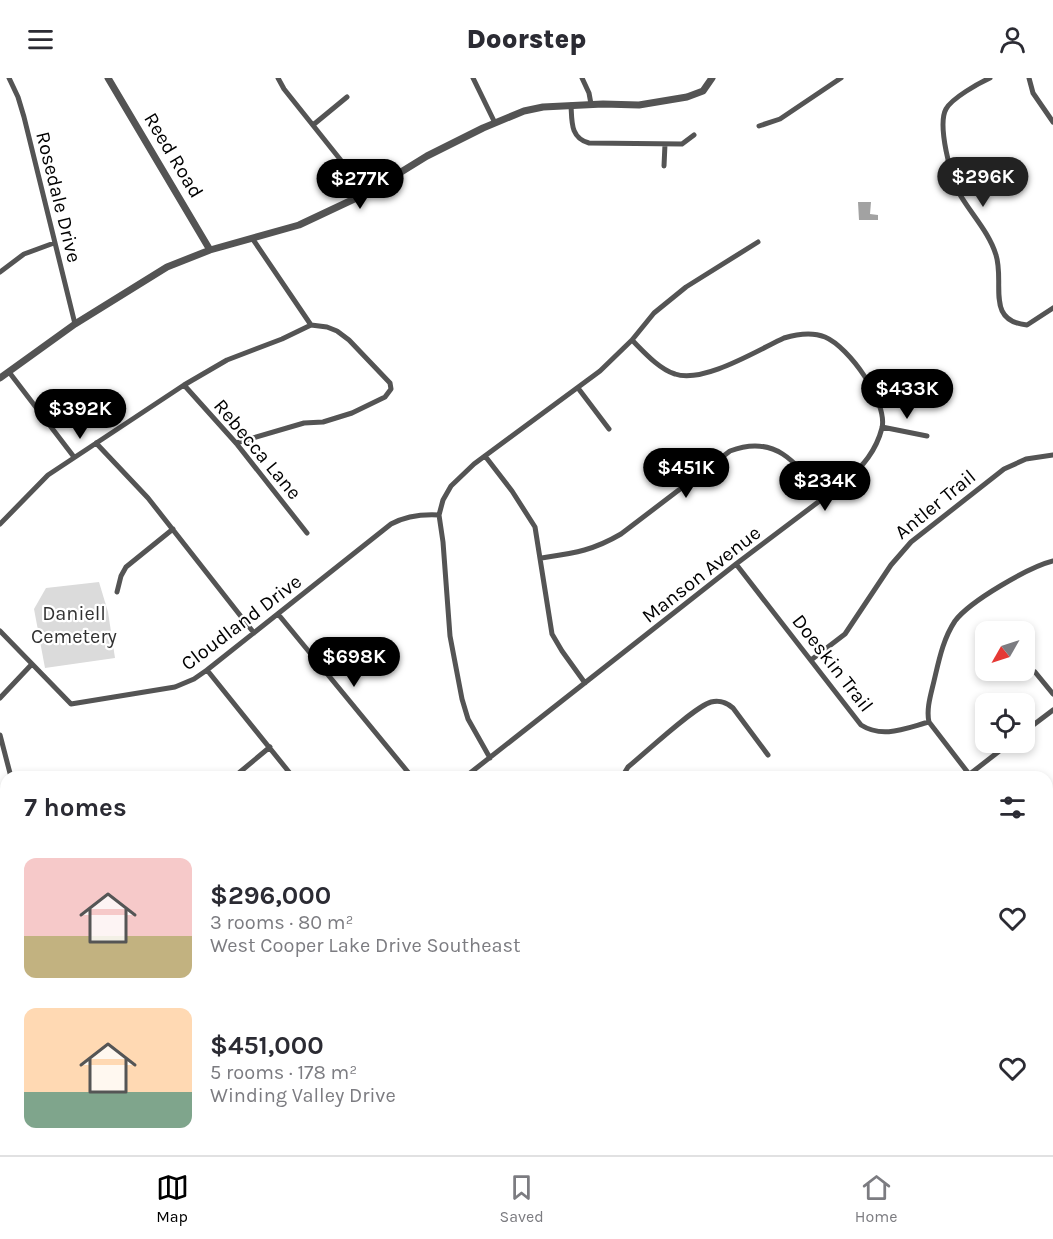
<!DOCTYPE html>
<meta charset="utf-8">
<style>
:root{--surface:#fff;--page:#f7f7f7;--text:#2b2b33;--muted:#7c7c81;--line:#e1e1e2;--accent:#000}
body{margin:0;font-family:Karla,sans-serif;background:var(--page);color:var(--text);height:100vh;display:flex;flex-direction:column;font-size:22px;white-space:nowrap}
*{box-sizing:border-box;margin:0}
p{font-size:20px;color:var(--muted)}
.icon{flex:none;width:33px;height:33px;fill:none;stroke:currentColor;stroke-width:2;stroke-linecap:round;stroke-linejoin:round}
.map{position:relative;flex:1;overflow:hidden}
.drawer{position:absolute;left:0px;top:693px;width:1053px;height:384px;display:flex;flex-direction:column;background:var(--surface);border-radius:18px 18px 0 0;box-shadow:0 3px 9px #0003}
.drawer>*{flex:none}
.needle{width:39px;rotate:231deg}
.controls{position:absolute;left:975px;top:543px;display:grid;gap:12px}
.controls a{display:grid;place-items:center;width:60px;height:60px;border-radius:12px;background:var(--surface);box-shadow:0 3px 9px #0003;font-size:30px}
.price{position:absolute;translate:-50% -51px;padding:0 14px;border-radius:21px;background:var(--accent);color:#fff;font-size:20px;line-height:39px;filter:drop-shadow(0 2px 3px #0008)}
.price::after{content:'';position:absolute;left:50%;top:36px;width:18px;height:14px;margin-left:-9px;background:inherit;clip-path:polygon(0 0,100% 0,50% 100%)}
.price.current{background:#222;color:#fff}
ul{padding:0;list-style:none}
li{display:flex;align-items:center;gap:18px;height:150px;padding:0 24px}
li span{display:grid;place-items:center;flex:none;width:168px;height:120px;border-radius:12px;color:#555}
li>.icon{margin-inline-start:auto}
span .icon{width:72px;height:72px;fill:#fffc;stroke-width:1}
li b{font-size:26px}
h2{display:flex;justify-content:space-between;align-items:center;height:72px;padding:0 24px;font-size:26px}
header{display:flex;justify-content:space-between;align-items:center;height:78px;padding:0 24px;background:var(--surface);font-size:27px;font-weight:800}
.tab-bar{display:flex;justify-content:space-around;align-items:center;height:84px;border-top:2px solid var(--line);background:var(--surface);font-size:16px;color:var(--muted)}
.tab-bar a{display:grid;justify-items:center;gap:3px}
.tab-bar .current{color:var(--accent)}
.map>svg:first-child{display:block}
</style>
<header><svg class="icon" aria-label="menu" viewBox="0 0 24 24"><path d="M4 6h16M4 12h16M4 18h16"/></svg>Doorstep<svg class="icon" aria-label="person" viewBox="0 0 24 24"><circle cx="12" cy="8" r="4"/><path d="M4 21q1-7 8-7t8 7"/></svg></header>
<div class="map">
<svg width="1053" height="1077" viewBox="0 0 1053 1077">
<rect width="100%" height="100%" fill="#fff"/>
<path fill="#dbdbdb" d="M 99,504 L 108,534 L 115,580 L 45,590 L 34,531 L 46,510 Z"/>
<path fill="#a2a2a2" d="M 858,124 L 871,124 L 870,136 L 878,137 L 878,142 L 859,142 Z"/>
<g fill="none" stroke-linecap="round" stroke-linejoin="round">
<path stroke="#545454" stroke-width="5" d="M 9,0 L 18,19 L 24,39 L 75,246
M 278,0 L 284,11 L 367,115
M 473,0 L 495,45
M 582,0 L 589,15 L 591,26
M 990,0 C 979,5 952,20 946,31 C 937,47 951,99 959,115 C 971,136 989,154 996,177 C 1005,205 985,243 1027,247 L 1053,230
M 1029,0 L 1033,15 L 1053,44
M 571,27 C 572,43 570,60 589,65 L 682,66 L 694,57
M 313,47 L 347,19
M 759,48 L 780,41 L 841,0
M 664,88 L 665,66
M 252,160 L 311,247
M 0,194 L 24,176 L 54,165
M 9,294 L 74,379
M 184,307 L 236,365 L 307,455
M 578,310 L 609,351
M 882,349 L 927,358
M 96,365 L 148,420 L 254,555
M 485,378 L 512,413 L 535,449 L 552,556 L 562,573 L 585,605
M 0,446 L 48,397 L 184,307 L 227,282 L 282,261 L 311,247 L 327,249 L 337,253 L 349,262 L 390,305 L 391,311 L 385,319 L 352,335 L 323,344 L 304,345 L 236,365
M 541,480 C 574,475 592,473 621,456 L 730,373 C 777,355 798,387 824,421
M 736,486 L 861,647 C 883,661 906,650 929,644
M 117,514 L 121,498 L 126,489 L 173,451
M 278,536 L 412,699
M 0,553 L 71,626 L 175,609 L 194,601 L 207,592 L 391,446 C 406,438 421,436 439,437
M 811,582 L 845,556 L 891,487 L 911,464 L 1004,391 L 1026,381 L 1053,377
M 207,592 L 293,699
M 1035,594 L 1053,616
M 0,620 L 32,586
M 1024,654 L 1053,632
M 0,657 L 11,699
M 490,680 L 468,641 L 462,621 L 450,558 L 443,464 L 439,437 L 443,422 L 451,408 L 474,386 L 600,293 L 632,262 L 654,235 L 686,209 L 758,164
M 969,696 L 929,644 C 926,631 931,616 934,603 C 939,582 943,561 955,543 C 970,523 1029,489 1053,483
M 234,699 L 270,669
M 465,699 L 736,486 L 846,403 C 863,388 876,373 882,350 C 888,324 849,269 825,259 C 813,254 797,256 784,260 C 758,272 703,306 675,296 C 659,291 644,274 632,262
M 626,699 L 625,694 L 628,689 C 644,676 694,629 711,624 C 720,622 726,624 733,630 L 768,677
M 966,699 L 1011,664
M 1047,766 L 1053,756
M 1047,871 L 1053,881
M 0,1009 L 6,1032
M 0,1061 L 6,1060
M 281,1071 L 284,1077
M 415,1071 L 419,1077
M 663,1071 L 667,1077
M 1024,1071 L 1026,1077
M 17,1077 L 18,1071
M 108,1077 L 109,1071
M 647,1077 L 655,1071
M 716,1077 L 723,1071
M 886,1077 L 890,1071"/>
<path stroke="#545454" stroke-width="7" d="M 108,0 L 210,172
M 0,300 L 75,246 L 167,189 L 210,172 L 299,147 L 367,115 L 427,78 L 483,50 L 524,33 L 543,29 L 603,26 L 639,27 L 687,19 L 703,13 L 712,0
M 0,921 L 6,922
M 1047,964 L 1053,965"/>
</g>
<g text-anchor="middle" stroke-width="4.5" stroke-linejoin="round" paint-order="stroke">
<g font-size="20" fill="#000" stroke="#fff">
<text transform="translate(174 77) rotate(59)" y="7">Reed Road</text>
<text transform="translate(59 119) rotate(76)" y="7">Rosedale Drive</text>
<text transform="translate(258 371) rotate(50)" y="7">Rebecca Lane</text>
<text transform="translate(935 426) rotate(-39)" y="7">Antler Trail</text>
<text transform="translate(701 496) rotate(-38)" y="7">Manson Avenue</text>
<text transform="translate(241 544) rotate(-37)" y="7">Cloudland Drive</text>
<text transform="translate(833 585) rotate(52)" y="7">Doeskin Trail</text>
</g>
<g font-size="20" fill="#323232" stroke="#fff">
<text x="74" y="542">Daniell<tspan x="74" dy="23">Cemetery</tspan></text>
</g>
</g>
</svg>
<div class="controls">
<a><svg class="needle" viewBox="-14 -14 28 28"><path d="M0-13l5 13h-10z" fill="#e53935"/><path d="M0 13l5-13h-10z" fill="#7c7c81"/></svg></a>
<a><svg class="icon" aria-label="locate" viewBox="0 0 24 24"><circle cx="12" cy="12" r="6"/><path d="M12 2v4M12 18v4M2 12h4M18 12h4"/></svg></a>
</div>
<b class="price current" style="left:983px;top:130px">$296K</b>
<b class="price" style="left:360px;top:132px">$277K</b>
<b class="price" style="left:907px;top:342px">$433K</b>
<b class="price" style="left:80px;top:362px">$392K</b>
<b class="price" style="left:686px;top:421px">$451K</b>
<b class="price" style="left:825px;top:434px">$234K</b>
<b class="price" style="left:354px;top:610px">$698K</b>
<section class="drawer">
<h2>7 homes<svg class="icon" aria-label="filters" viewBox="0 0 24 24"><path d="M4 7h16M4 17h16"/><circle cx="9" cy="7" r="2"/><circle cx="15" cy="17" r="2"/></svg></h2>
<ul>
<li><span style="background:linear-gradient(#f6c9c9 65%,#c2b280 0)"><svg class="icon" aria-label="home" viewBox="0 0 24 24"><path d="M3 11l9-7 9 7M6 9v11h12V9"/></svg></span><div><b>$296,000</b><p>3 rooms · 80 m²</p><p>West Cooper Lake Drive Southeast</p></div><svg class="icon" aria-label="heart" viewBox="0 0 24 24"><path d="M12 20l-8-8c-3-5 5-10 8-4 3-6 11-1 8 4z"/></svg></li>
<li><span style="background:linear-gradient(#ffd9b3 70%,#7fa58c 0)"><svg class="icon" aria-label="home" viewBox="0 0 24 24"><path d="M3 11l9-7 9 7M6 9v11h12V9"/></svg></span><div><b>$451,000</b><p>5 rooms · 178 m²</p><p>Winding Valley Drive</p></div><svg class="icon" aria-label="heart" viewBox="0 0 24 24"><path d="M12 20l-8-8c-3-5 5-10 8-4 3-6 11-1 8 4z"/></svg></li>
</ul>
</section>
</div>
<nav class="tab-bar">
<a class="current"><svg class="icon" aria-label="map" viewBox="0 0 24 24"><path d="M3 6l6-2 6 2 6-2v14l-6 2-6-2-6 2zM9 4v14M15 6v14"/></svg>Map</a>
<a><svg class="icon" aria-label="saved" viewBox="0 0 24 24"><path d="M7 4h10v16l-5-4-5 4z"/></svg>Saved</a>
<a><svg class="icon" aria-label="home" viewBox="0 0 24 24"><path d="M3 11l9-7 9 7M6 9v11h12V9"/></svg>Home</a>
</nav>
